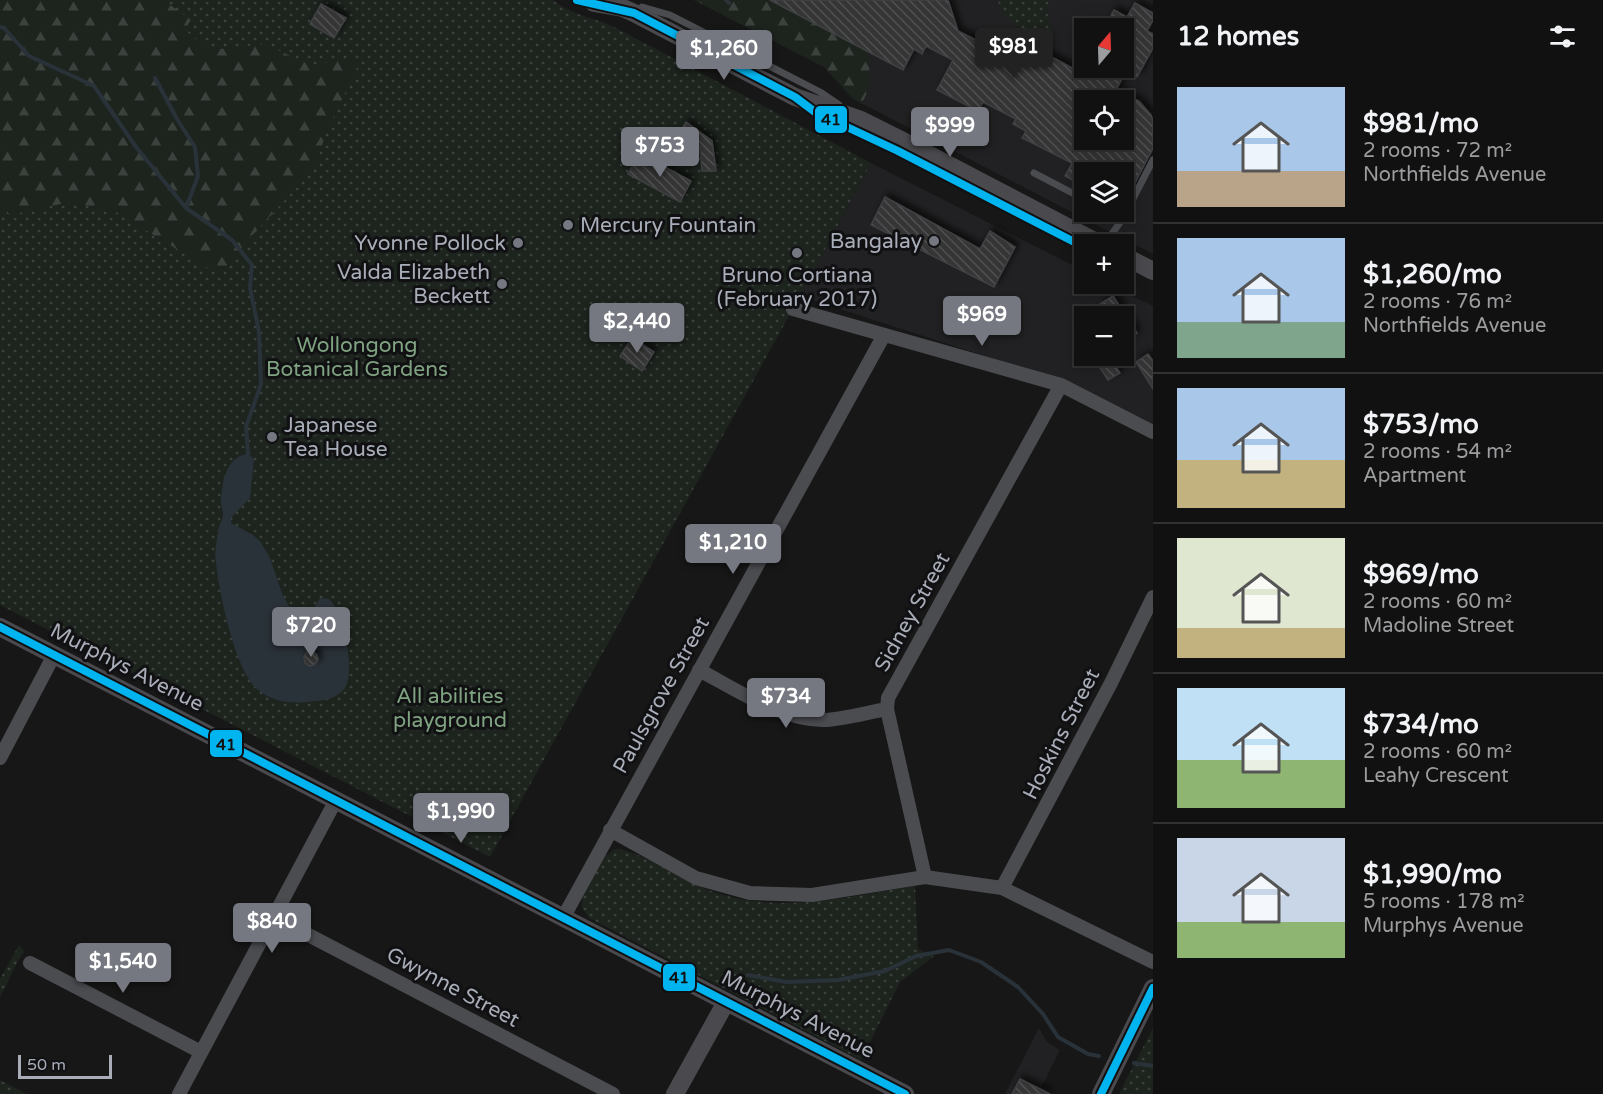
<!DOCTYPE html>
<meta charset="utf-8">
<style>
:root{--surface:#111;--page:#1e1f1f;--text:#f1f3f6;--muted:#9c9d9f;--line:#303131;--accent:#757880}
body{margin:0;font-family:"Varela Round",sans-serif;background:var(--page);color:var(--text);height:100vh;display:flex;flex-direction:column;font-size:22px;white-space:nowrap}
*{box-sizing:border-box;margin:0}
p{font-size:20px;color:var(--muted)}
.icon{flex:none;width:33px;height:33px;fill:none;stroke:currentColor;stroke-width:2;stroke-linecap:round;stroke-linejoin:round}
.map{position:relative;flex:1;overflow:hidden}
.drawer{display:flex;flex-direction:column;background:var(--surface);width:450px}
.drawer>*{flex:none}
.needle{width:39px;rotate:19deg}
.controls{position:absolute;left:1074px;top:18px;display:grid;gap:12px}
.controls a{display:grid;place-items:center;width:60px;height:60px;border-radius:0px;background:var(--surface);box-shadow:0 3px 15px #0003,0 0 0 2px var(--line);font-size:30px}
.scale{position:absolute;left:18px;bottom:15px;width:94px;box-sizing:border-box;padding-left:6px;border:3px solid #a8adb8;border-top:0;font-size:16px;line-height:21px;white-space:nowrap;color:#a8adb8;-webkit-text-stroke:4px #111113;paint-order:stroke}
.price{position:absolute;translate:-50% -51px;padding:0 14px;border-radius:6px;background:var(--accent);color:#fff;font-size:20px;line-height:39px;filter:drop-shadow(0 2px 3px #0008)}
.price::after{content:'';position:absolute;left:50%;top:36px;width:18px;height:14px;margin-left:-9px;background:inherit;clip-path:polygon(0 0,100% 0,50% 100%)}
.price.active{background:#222;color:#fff}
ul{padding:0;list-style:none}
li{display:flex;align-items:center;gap:18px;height:150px;padding:0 24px}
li+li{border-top:2px solid var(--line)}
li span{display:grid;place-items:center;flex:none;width:168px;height:120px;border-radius:0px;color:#555}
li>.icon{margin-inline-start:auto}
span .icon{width:72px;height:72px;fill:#fffc;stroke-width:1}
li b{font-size:26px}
h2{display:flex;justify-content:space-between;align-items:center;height:72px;padding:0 24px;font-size:26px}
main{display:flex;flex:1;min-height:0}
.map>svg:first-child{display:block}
</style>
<main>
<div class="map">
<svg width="1153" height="1094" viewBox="0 0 1153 1094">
<defs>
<pattern id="green-dots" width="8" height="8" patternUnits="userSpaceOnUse" patternTransform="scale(1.5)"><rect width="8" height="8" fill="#1d241e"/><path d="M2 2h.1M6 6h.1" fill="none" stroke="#3b413d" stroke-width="1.8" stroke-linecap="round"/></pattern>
<pattern id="forest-firs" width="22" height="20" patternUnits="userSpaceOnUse" patternTransform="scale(1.5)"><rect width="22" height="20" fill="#1d241e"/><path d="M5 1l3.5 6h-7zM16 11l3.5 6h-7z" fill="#3b413d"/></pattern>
<pattern id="building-back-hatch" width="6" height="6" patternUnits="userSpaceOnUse" patternTransform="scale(1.5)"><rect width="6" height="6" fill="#353536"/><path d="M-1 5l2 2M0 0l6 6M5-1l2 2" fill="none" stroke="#4f5051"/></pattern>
<filter id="shadow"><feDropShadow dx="4" dy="-4" stdDeviation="3" flood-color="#0009"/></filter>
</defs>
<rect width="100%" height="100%" fill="#171717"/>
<path fill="#212123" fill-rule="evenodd" d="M 694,0 L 1153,0 L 1153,254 L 853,99 L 824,67 ZM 1084,28 L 1124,28 L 1124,68 L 1084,68 ZM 1084,100 L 1124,100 L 1124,140 L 1084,140 ZM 1084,172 L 1124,172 L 1124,212 L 1084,212 Z
M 871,163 L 1084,271 L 1084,284 L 1109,284 L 1153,306 L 1153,426 L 1059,380 L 800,296 ZM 1084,316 L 1124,316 L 1124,356 L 1084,356 Z
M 1039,1028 L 1047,1042 L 1060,1050 L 1038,1094 L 1005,1094 Z"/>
<path fill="url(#green-dots)" d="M 0,0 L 553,0 C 577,18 592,16 616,28 L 871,163 L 800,296 L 490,857 L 0,605 Z
M 997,0 L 1050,0 L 1046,8 L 1052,31 L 1044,37 L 1027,30 L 1024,33 L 1006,16 Z
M 615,849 C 640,850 684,881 711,891 C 782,916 845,896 915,886 L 918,949 L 934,956 L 900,982 L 861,1060 L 589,918 L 582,908 L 582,895 L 601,859 Z
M 19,945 L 25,952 L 21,955 L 0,997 L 0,979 Z
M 1153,1028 L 1153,1094 L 1119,1094 Z
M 0,1080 L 27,1094 L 0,1094 Z"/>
<path fill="url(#forest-firs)" d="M 0,0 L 163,0 L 190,19 L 186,31 L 210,50 L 265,44 L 316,68 L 333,59 L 360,62 L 325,135 L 316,167 L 245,243 L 221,276 L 116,212 L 69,202 L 11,215 L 0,212 Z
M 694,0 L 771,0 L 867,48 L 871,83 L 862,104 L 853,99 L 824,67 Z"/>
<path fill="#2a3239" d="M 248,454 L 254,459 L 250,498 L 231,518 L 231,523 L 253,535 L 260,541 L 270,558 L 283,596 L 304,630 L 311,628 L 315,606 L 320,598 L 329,599 C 343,612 357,673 344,689 C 336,700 320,701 307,702 C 288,704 270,701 256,688 C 235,669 219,592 216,563 C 214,552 217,538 219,527 C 220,523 223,519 223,514 C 223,510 221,505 221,501 C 222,482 226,456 248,454 Z"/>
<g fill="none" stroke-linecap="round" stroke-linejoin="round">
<path stroke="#2a3239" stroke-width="4" d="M 726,0 L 729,3
M 0,27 L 4,28 L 29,56 L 94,86 L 136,147 L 186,208 L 232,240 L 252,265 L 250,288 L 259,332 L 261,384 L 246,427 L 248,454
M 155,78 L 177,119 L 195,147 L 198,176 L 186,208
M 748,975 L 786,982 L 838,980 L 885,971 L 916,956 L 949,950 L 981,962 L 1018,987 L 1043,1014 L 1058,1037 L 1088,1054 L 1099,1056
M 1134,1063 L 1153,1066"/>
</g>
<path fill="url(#building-back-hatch)" stroke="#3f4043" stroke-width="1.5" fill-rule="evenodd" filter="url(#shadow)" d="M 770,0 L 948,0 L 958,31 L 1005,55 L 1011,44 L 1033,56 L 1037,49 L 1072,68 L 1124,68 L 1124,28 L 1104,28 L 1114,10 L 1127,17 L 1135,3 L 1153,13 L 1153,20 L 1147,31 L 1153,34 L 1153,48 L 1137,77 L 1126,71 L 1116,90 L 1139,101 L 1151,115 L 1153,121 L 1153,148 L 1124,204 L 1124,172 L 1084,172 L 1084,186 L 1065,176 L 1072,163 L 1022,138 L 1026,131 L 1013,124 L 1016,119 L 983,102 L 978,111 L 937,90 L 953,60 L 926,46 L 922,54 L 914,49 L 903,70 ZM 1084,100 L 1124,100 L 1124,140 L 1084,140 Z
M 321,4 L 346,18 L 334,38 L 310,24 Z
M 686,122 L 712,141 L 716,171 L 702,171 L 700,147 L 679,133 Z
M 639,153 L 691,181 L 680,202 L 628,174 Z
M 885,197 L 980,249 L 990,231 L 1015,247 L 994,287 L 871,225 Z
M 1113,296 L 1137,333 L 1124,342 L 1124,316 L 1108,316 L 1100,304 Z
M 632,338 L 654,352 L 642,371 L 620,356 Z
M 1148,354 L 1153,361 L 1153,389 L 1136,362 Z
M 1092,356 L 1109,356 L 1120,373 L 1108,380 Z
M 309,648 L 317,655 L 318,660 L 314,665 L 309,666 L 305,663 L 304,657 Z
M 1020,1079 L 1050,1094 L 1012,1094 Z"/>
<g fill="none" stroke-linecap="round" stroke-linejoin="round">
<path stroke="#4b4c50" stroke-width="7" d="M 642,7 L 670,15 L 820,92 L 839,105
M 1034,173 L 1084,199
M 1109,212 L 1123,218
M 1105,244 L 1123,218 L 1153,160"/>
<path stroke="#4b4c50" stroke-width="14" d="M 793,309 L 1061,385 L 1153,432
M 699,670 C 737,690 779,719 823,720 C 841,720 869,712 887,709
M 0,758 L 54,655
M 610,830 L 696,878 L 750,893 L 812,895 L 925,877 L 1002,888 L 1153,962
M 925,877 L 887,709 L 888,698 L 1061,385
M 1002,888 L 1111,683 L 1153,597
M 274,917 L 613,1094
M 563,918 L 884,335
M 30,963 L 201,1052
M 179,1094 L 336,800"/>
<path stroke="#4a4a4e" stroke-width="18" d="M 594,3 L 623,8 L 634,13 L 795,97 L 861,120 L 903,141 L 1100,244
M 1124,256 L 1153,271
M 0,627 L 905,1094
M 675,1094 L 726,1002
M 1101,1094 L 1153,988"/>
<defs>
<path id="bus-1" d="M 577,0 L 634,13 L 795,97 L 815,112 L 898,151 L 1084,247
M 0,627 L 905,1094
M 1101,1094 L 1153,988"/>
</defs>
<use href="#bus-1" stroke="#111113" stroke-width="12"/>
<use href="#bus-1" stroke="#00b5ef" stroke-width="8"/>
</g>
<g fill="#757880" stroke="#111113" stroke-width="2">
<circle cx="568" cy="225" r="6"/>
<circle cx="934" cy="241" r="6"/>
<circle cx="518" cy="243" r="6"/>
<circle cx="797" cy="253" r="6"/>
<circle cx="502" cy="284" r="6"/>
<circle cx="272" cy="437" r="6"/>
</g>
<g text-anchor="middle" stroke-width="6" stroke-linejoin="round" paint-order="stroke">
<g font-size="21" fill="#a8adb8" stroke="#111113" text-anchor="end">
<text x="580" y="232" text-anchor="start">Mercury Fountain</text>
<text x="922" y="248">Bangalay</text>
<text x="506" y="250">Yvonne Pollock</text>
<text x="490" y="279">Valda Elizabeth<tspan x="490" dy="24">Beckett</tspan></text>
<text x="797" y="282" text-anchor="middle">Bruno Cortiana<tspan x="797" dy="24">(February 2017)</tspan></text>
<text x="284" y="432" text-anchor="start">Japanese<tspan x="284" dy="24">Tea House</tspan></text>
</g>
<g font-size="21" fill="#7fa381" stroke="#111113">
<text x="357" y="352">Wollongong<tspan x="357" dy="24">Botanical Gardens</tspan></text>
<text x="450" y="703">All abilities<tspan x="450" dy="24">playground</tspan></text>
</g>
<g font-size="21" fill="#a8adb8" stroke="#111113">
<text transform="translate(912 612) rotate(-61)" y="7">Sidney Street</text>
<text transform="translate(127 667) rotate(27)" y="7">Murphys Avenue</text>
<text transform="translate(661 695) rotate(-61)" y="7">Paulsgrove Street</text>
<text transform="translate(1061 734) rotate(-63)" y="7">Hoskins Street</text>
<text transform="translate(453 987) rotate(28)" y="7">Gwynne Street</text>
<text transform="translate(798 1014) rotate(27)" y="7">Murphys Avenue</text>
</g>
</g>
<g stroke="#111113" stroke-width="2">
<rect x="814" y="105" width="34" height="29" rx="6" fill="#00b5ef"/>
<rect x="209" y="729" width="34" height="29" rx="6" fill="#00b5ef"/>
<rect x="662" y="963" width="34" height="29" rx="6" fill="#00b5ef"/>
</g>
<g font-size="16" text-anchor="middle" font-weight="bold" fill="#111">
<text x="831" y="125">41</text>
<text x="226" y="750">41</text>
<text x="679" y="983">41</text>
</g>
</svg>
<div class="controls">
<a><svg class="needle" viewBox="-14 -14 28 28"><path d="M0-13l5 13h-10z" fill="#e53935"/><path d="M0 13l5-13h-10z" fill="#9c9d9f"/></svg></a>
<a><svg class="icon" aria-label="locate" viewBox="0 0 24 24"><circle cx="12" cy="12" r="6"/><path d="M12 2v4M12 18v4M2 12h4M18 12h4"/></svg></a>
<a><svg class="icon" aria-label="layers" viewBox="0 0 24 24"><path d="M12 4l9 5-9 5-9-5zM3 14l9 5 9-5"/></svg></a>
<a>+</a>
<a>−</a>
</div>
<div class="scale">50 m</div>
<b class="price active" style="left:1014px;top:79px">$981</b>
<b class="price" style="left:724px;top:81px">$1,260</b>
<b class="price" style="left:950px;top:158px">$999</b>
<b class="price" style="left:660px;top:178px">$753</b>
<b class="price" style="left:982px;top:347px">$969</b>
<b class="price" style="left:637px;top:354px">$2,440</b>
<b class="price" style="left:733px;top:575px">$1,210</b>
<b class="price" style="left:311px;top:658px">$720</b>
<b class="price" style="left:786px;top:729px">$734</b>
<b class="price" style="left:461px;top:844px">$1,990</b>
<b class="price" style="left:272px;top:954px">$840</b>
<b class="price" style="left:123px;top:994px">$1,540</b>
</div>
<section class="drawer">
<h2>12 homes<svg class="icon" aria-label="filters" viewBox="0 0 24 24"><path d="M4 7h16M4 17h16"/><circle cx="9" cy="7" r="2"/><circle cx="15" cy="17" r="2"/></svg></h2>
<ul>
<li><span style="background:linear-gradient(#a9c7e8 70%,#b9a48a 0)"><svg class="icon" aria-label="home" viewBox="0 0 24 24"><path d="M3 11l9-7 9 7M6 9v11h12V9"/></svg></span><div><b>$981/mo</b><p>2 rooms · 72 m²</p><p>Northfields Avenue</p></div></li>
<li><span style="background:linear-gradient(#a9c7e8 70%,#7fa58c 0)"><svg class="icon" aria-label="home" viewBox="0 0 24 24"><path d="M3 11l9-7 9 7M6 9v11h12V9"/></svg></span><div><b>$1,260/mo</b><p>2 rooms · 76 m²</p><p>Northfields Avenue</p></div></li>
<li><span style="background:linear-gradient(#a9c7e8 60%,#c2b280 0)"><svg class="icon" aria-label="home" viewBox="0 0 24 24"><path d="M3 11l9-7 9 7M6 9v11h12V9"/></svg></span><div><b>$753/mo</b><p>2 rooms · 54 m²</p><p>Apartment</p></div></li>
<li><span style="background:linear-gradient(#dfe7d0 75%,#c2b280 0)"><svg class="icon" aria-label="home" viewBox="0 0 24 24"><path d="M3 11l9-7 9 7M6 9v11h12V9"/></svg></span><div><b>$969/mo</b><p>2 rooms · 60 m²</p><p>Madoline Street</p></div></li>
<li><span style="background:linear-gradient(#bfe0f5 60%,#8fb573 0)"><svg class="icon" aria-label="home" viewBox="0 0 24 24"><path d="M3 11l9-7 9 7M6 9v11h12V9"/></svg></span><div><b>$734/mo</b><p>2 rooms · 60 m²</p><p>Leahy Crescent</p></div></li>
<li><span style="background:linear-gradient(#c9d6e8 70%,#8fb573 0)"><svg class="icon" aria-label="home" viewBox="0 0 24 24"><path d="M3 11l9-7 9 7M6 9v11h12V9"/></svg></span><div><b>$1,990/mo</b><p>5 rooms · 178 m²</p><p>Murphys Avenue</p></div></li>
</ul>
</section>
</main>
